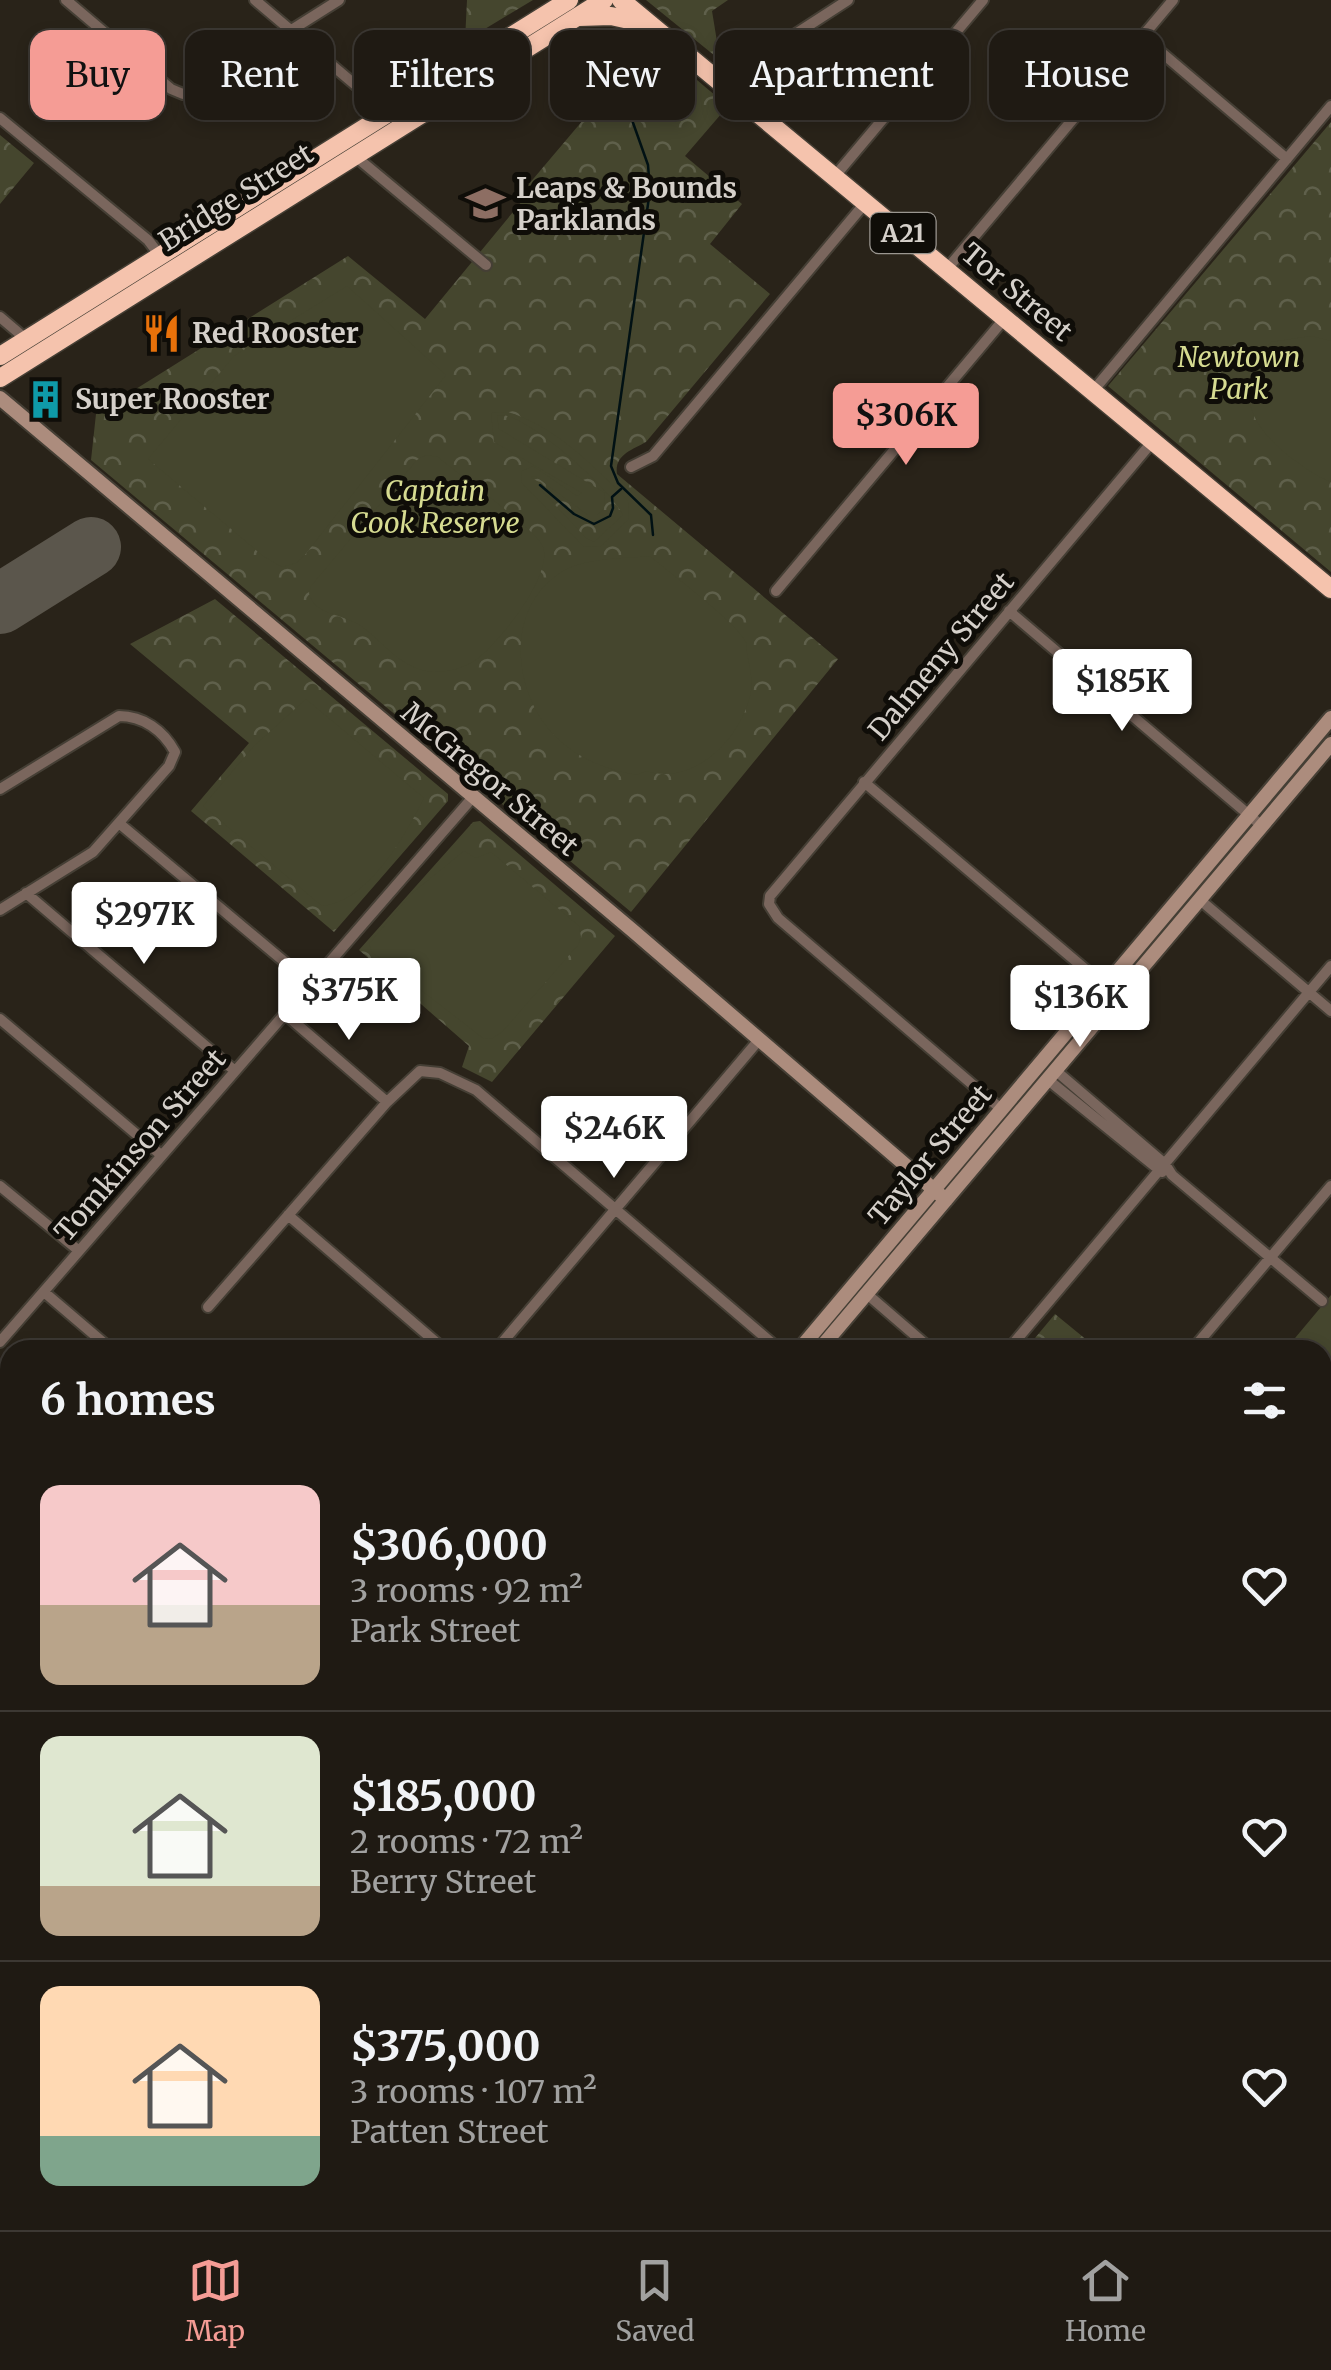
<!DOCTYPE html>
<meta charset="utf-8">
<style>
:root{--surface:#1f1a13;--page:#2c2721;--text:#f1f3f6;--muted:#a1a1a0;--line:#3c3833;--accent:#f59c95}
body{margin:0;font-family:Merriweather,serif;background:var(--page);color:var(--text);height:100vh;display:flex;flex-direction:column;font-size:38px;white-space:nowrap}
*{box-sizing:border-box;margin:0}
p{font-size:32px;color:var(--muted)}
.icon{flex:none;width:55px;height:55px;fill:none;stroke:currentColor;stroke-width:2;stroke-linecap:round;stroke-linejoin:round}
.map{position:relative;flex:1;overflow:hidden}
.panel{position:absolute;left:0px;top:1340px;width:1332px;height:890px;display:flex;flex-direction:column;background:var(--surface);border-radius:30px 30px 0 0;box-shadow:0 5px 15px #0003,0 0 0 2px var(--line)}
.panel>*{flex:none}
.guide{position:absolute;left:30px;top:30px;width:1272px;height:90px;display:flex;gap:20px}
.price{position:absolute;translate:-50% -85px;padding:0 22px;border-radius:10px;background:#fff;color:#222;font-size:32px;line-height:65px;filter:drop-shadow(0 2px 5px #0008)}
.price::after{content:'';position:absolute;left:50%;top:60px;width:30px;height:22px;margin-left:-15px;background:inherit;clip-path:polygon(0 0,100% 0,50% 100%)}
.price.current{background:var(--accent);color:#111}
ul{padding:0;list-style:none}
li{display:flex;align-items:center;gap:30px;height:250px;padding:0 40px}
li+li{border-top:2px solid var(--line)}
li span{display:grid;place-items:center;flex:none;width:280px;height:200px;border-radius:20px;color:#555}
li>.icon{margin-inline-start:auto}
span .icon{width:120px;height:120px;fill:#fffc;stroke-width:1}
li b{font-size:42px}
h2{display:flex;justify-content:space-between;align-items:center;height:120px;padding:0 40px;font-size:42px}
.tag{padding:0 35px;border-radius:20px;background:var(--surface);box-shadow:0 5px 15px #0003,0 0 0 2px var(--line);font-size:35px;line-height:90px}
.tag.current{background:var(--accent);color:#111}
.menu{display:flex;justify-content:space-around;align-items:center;height:140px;border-top:2px solid var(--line);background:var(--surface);font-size:28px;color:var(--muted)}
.menu a{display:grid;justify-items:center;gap:5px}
.menu .current{color:var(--accent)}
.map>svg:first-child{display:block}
</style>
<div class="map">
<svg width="1331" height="2230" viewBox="0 0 1331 2230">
<defs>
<pattern id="park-crowns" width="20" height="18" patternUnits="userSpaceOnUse" patternTransform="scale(2.5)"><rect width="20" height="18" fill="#45462e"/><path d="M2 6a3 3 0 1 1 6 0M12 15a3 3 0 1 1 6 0" fill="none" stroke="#5f604b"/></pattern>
</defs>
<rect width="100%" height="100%" fill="#292319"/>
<path fill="url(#park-crowns)" d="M 467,0 L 533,0 L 465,41 Z
M 646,0 L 728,0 L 712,11 L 720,60 Z
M 588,30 C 644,26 687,73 728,106 L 685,156 L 742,204 L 710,244 L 770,294 L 646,442 C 632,450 614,455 617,474 L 838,659 L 631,912 L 91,460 L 96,414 L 348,256 L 425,319 L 527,195 L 523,191 L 611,87 L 562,44 Z
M 1331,122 L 1331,572 L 1108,386 Z
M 0,135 L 34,163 L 0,204 Z
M 215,599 L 448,794 L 448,801 L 334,932 L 191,811 L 249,743 L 130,644 Z
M 480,821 L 615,936 L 492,1082 L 462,1067 L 469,1046 L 359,950 L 473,822 Z
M 1055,1314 L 1099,1350 L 1025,1350 Z"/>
<path fill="#45462e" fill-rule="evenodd" d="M 347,286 L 446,375 L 304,556 L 296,563 L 282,567 L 263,556 L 148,459 L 234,356 Z
M 1311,336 L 1331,341 L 1331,482 C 1315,476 1304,467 1290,457 C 1245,421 1235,389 1271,342 Z
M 508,412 C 555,426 594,466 628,501 L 629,519 L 600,547 L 583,546 L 521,482 L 522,471 L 533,466 L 577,496 L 582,493 L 494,442 L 491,413 ZM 503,415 C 532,419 609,487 623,515 L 594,542 L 586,538 L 542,491 L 546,487 L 531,477 L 535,476 L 588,515 L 597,515 L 604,509 L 605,493 L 499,429 L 497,416 Z
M 426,455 L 438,457 C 457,473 534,528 542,545 C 556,572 499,643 477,659 C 464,668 449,672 434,672 C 400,670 384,641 358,624 C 341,614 313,614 309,593 L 311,586 L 417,460 Z
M 650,556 C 671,574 732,619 744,639 C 749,647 746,644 747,653 C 749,666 753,676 751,691 C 743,737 694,787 646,771 L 637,775 C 606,770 577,758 555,736 C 513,694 504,609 560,573 C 584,557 622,559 650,556 Z
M 306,699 L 424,798 C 405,836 368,902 322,906 L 203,806 L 253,747 Z
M 464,851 L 476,858 L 491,852 L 579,926 L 581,937 L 578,945 L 503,1031 L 493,1038 L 484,1039 L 372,952 L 369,944 L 411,894 Z
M 1331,1295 L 1331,2010 L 1322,2002 L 1322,1350 L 1285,1350 Z"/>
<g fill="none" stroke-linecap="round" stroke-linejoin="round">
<path stroke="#011114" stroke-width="2.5" d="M 626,103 L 648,165 L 650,190 L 611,466 L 618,483 L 651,515 L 653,535
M 540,485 L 574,514 L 594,524 L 610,516 L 613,508 L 612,497 L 621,489"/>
<path stroke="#5b564c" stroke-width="60" d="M 0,604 L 91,547"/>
<defs>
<path id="street" d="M 66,0 L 171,89 L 183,94 L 193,92 L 339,0
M 255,0 L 359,88 L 383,119
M 1142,36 L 1287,159
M 725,84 L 737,72 L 848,0
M 0,118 L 148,240 L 161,257
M 355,156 L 486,265
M 835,176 L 983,0
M 947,269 L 1173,0
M 0,317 L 27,340
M 1093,391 L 1331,106
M 631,467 L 653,456 L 866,202
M 776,591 L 1005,318
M 1009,611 L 1262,826
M 864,782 L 1117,996
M 0,789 L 119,716 C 143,716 163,730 175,752 L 169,766 L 93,852 L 0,910
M 120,824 L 311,984
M 26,893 L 235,1071
M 1199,899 L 1331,1011
M 285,1014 L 387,1102
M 0,1019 L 161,1155
M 1055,1070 L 1165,1164 L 1172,1175 L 1322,1301
M 1047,1079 L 1162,1172
M 1001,1109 L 778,918 L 769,904 L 770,896 L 1153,441
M 0,1186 L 78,1250
M 288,1215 L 445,1350
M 44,1292 L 112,1350
M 867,1294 L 932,1350
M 208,1307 L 387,1102 L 420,1071 L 440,1073 L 476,1090 L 780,1350
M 0,1342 L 473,797
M 496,1350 L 758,1041
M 1008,1350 L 1331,966
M 1192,1350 L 1331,1186
M 0,1386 L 10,1395
M 0,1985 L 10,1990
M 1322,2049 L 1331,2038
M 1322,2162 L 1331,2169
M 280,2220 L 292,2230
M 964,2220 L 976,2230
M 459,2230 L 460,2220
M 589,2230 L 597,2220
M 1251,2230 L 1259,2220"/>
<path id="secondary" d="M 0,398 L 632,930 L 946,1200
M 799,1350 L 1331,718
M 819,1350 L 1331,744
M 0,1545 L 10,1554
M 1322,2023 L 1331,2030
M 801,2220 L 813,2230
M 63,2230 L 71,2220
M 82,2230 L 90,2220"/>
<path id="highway" d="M 621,0 L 1331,589
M 579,17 L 611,16 L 647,24
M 0,356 L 569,0
M 0,378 L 604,0"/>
</defs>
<use href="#street" stroke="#453f35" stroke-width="14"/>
<use href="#secondary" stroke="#453f35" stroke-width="18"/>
<use href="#highway" stroke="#453f35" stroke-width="21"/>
<use href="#street" stroke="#7a665d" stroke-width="10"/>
<use href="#secondary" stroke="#ac8c7d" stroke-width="14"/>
<use href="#highway" stroke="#f5c3ad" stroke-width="18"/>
</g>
<defs>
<symbol id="school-bare" viewBox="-9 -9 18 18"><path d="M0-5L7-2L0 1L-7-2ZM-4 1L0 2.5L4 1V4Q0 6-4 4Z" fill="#8d6e63" stroke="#0f0d08" stroke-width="2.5" paint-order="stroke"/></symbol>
<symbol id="restaurant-bare" viewBox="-9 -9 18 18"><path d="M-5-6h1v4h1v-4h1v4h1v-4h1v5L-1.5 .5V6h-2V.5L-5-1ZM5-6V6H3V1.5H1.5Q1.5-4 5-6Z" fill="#e8710a" stroke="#0f0d08" stroke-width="2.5" paint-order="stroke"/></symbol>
<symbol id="building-bare" viewBox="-9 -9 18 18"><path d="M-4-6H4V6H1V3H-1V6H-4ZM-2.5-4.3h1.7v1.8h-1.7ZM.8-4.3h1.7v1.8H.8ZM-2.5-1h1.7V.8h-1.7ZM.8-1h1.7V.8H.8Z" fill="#0f9aa8" stroke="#0f0d08" stroke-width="2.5" paint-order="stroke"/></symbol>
</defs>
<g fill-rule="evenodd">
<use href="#school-bare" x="458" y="176" width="55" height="55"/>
<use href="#restaurant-bare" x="134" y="306" width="55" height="55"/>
<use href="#building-bare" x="18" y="372" width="55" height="55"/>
</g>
<g text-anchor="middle" stroke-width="10" stroke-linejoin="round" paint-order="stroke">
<rect fill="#0f0d08" stroke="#9a9690" stroke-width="2.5" x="870.5" y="213" width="65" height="40" rx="8"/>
<g font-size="25" font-weight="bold" fill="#d5d0ca">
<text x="903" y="242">A21</text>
</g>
<g font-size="28" font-weight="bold" fill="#d5d0ca" stroke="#0f0d08" text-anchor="start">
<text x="516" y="198">Leaps &amp; Bounds<tspan x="516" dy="32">Parklands</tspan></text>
<text x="192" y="343">Red Rooster</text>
<text x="75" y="409">Super Rooster</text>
</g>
<g font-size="28" fill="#d5d0ca" stroke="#0f0d08">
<text transform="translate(236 197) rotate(-32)" y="10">Bridge Street</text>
<text transform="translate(1017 292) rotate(40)" y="10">Tor Street</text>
<text transform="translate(941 656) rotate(-50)" y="10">Dalmeny Street</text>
<text transform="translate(490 779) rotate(40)" y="10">McGregor Street</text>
<text transform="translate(140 1145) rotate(-49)" y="10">Tomkinson Street</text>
<text transform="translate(930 1155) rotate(-50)" y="10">Taylor Street</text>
</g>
<g font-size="28" font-style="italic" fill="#d6db91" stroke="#0f0d08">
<text x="1239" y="367">Newtown<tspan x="1239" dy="32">Park</tspan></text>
<text x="435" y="501">Captain<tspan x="435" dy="32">Cook Reserve</tspan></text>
</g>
</g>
</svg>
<b class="price current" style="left:906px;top:468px">$306K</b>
<b class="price" style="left:1122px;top:734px">$185K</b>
<b class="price" style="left:144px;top:967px">$297K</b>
<b class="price" style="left:349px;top:1043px">$375K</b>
<b class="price" style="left:1080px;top:1050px">$136K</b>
<b class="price" style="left:614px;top:1181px">$246K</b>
<div class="guide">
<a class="tag current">Buy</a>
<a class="tag">Rent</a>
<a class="tag">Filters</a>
<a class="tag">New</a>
<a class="tag">Apartment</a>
<a class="tag">House</a>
</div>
<section class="panel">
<h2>6 homes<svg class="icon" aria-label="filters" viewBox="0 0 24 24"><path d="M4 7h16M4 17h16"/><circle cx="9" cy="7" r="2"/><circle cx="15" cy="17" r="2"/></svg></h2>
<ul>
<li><span style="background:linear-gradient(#f6c9c9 60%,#b9a48a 0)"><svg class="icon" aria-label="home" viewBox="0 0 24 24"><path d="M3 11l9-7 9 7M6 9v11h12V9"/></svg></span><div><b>$306,000</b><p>3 rooms · 92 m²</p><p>Park Street</p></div><svg class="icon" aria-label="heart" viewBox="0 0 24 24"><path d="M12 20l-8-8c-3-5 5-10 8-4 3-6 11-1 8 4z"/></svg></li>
<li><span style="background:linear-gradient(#dfe7d0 75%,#b9a48a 0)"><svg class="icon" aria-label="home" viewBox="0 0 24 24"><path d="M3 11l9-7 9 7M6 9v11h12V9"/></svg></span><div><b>$185,000</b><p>2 rooms · 72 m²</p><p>Berry Street</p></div><svg class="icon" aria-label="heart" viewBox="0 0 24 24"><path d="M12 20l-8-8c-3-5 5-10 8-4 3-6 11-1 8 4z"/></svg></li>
<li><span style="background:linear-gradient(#ffd9b3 75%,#7fa58c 0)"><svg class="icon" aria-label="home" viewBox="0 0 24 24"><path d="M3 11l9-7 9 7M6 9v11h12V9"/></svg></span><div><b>$375,000</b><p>3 rooms · 107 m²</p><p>Patten Street</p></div><svg class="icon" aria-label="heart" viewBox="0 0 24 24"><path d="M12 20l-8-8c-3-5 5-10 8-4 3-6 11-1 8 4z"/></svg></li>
</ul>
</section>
</div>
<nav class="menu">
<a class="current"><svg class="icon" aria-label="map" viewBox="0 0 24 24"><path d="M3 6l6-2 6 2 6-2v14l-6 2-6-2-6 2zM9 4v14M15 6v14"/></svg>Map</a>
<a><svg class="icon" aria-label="saved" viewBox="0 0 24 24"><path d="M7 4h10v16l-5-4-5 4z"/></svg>Saved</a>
<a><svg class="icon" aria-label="home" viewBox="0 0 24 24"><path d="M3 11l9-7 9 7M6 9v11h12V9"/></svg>Home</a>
</nav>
